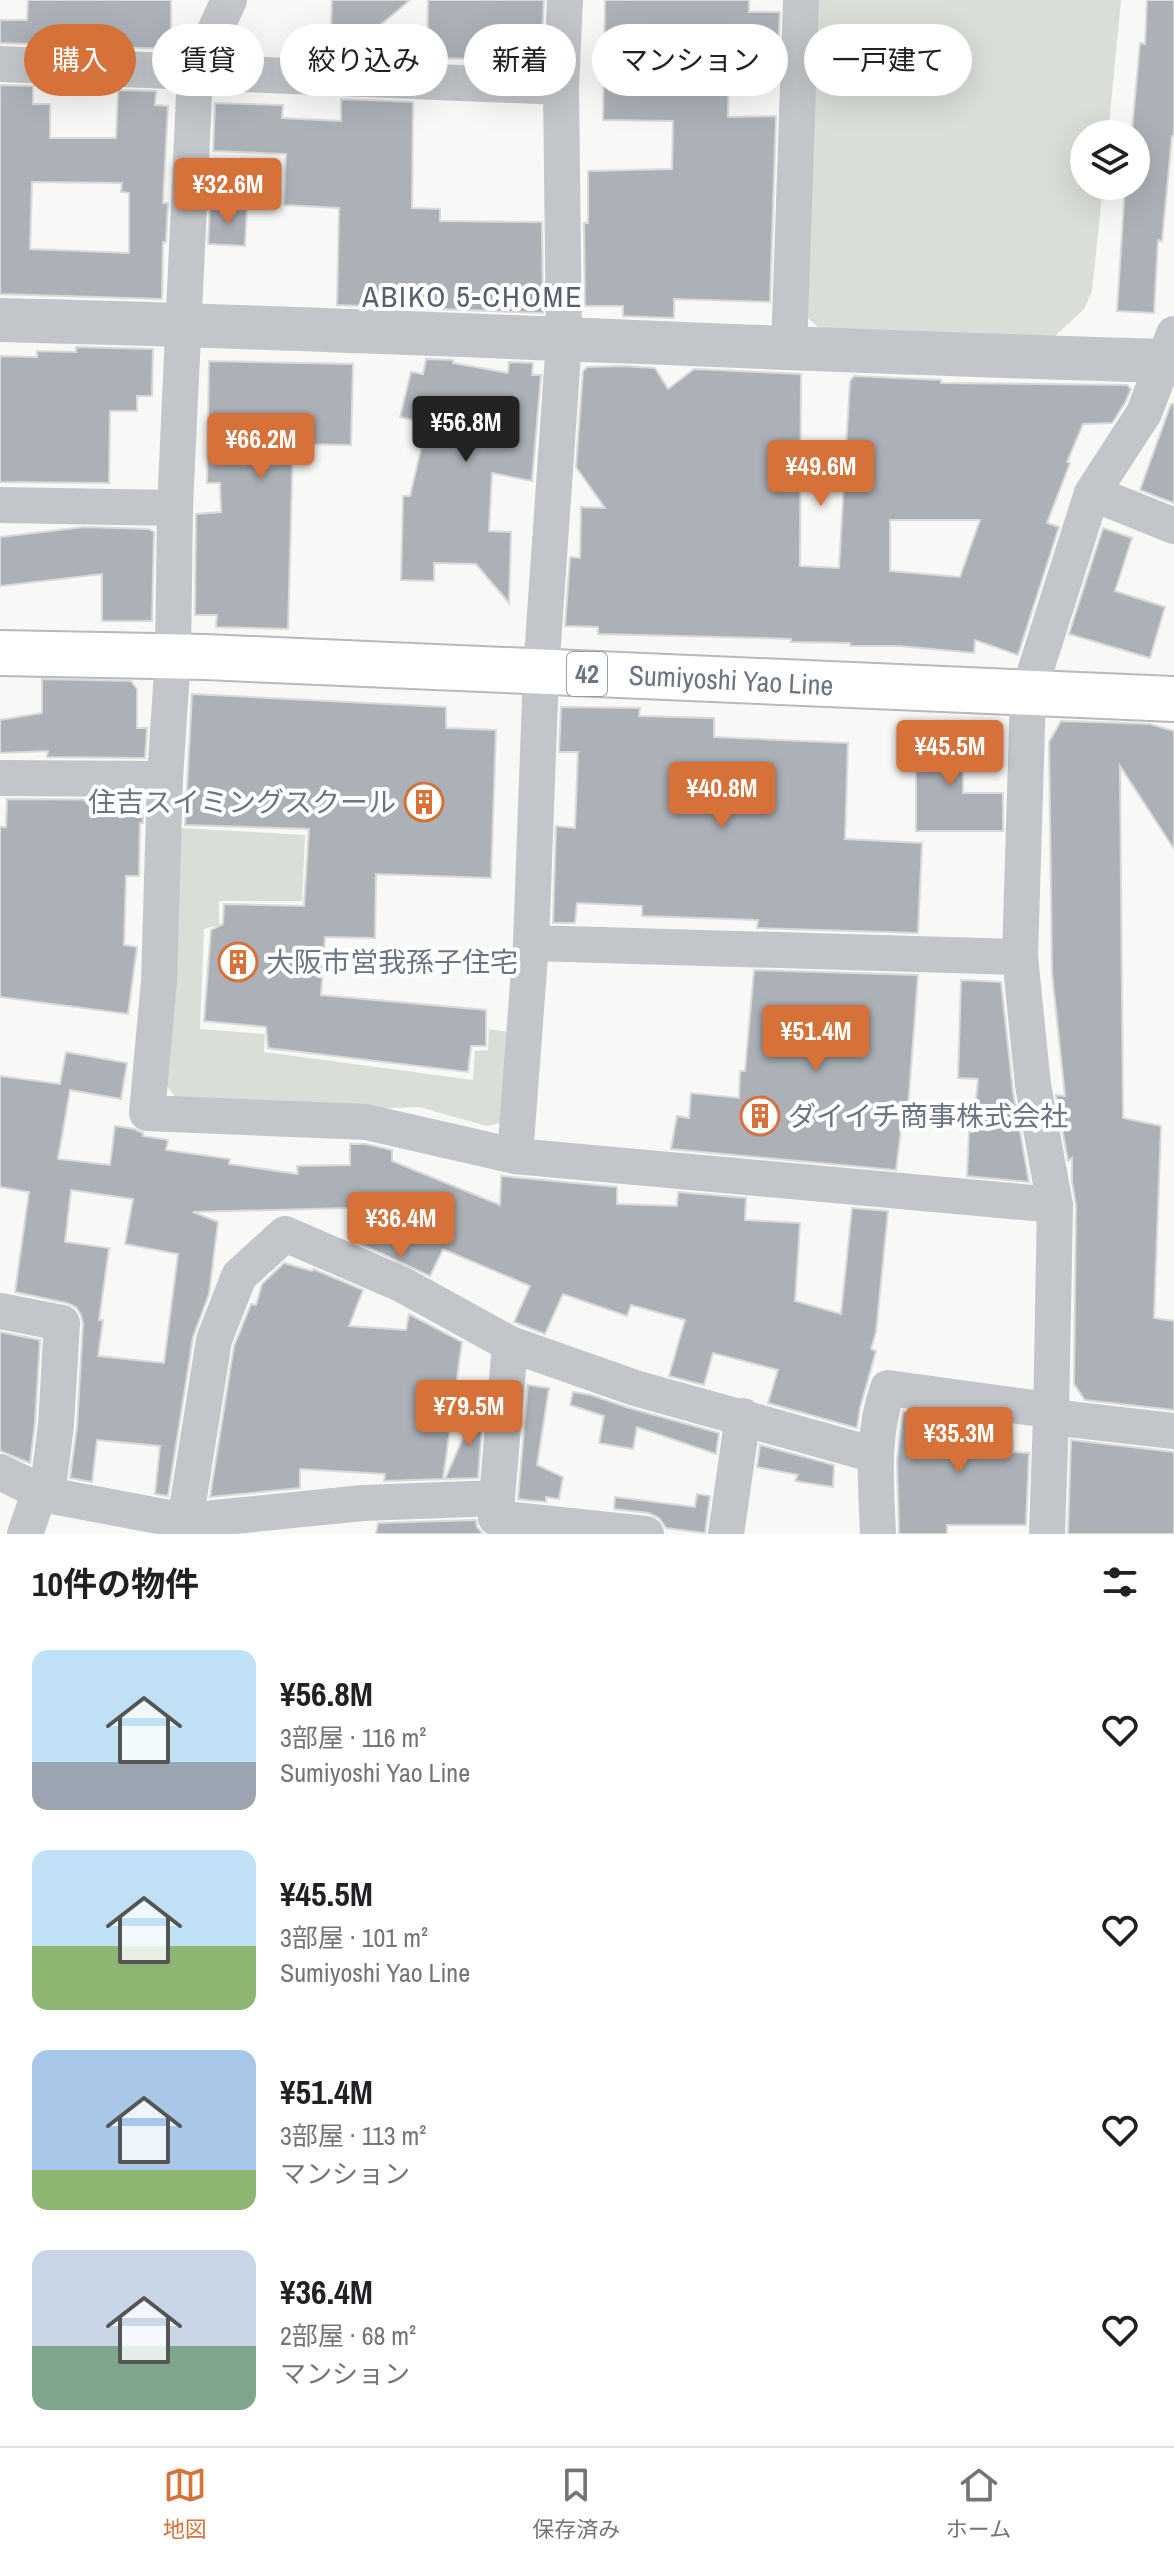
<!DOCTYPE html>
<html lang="ja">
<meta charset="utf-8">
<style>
:root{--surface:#fff;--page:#f6f6f6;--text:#202124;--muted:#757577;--line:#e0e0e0;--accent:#d57139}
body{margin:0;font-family:"Archivo Narrow","Noto Sans JP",sans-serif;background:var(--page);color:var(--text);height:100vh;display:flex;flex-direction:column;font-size:30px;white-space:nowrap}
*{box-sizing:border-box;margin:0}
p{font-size:26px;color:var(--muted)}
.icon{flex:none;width:44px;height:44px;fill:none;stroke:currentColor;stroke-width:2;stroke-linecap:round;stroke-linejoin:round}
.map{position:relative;height:1534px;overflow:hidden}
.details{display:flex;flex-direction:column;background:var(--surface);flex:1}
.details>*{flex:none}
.top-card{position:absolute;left:24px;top:24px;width:1126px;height:72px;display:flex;gap:16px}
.buttons{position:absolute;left:1070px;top:120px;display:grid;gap:16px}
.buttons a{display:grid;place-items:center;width:80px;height:80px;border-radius:50%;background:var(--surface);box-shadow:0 8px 32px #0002;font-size:40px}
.price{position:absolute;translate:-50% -68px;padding:0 18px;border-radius:8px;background:var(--accent);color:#fff;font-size:26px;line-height:52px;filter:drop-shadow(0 2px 4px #0008)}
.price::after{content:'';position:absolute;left:50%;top:48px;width:24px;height:18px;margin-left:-12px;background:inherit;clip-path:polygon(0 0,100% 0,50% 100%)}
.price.current{background:#222;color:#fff}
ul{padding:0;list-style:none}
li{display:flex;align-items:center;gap:24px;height:200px;padding:0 32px}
li span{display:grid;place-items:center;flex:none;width:224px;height:160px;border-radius:16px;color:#555}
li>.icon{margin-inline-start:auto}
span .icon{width:96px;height:96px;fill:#fffc;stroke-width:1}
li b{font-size:34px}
h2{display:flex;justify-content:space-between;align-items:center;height:96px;padding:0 32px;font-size:34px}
.pill{padding:0 28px;border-radius:36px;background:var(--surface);box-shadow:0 8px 32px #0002;font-size:28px;line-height:72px}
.pill.current{background:var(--accent);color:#fff}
.tab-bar{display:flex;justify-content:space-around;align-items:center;height:112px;border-top:2px solid var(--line);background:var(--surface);font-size:22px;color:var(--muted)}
.tab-bar a{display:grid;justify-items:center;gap:4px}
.tab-bar .current{color:var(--accent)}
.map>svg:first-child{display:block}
</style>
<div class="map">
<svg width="1174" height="1534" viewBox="0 0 1174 1534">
<rect width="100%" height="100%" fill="#f8f8f6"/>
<path fill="#d9ded7" d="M 815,0 L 1121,0 L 1108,134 L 1084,134 L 1084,186 L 1103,186 L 1092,291 L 1084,309 L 1055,336 L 821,330 L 804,314 Z
M 181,828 L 305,835 L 302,901 L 219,901 L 219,925 L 204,929 L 200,1029 L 265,1034 L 264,1052 L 473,1080 L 475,1051 L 488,1050 L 489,1029 L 509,1032 L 501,1123 L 487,1126 L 419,1107 L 308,1111 L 179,1102 L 163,1080 Z"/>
<path fill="#acb1b8" stroke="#d9dad8" stroke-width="2" fill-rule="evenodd" d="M 28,0 L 171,0 L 171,49 L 0,43 L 0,20 L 27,20 Z
M 332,0 L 410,0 L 371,33 L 370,58 L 330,57 Z
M 428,0 L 544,0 L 541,60 L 427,58 Z
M 605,0 L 749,0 L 749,12 L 780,12 L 778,54 L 772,54 L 772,59 L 760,59 L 760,64 L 729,64 L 728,117 L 776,116 L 770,302 L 674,299 L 674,318 L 623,316 L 623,306 L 585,306 L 584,223 L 588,223 L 588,171 L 672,169 L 673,121 L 603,120 Z
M 1147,0 L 1174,0 L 1174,136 L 1172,136 L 1162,241 L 1158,240 L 1154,313 L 1117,311 L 1125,186 L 1136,186 L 1136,132 L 1132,131 L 1140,43 L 1145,44 Z
M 0,85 L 33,86 L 33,104 L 50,104 L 50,138 L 116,138 L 118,90 L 156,91 L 155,105 L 168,106 L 163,203 L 168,203 L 166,242 L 163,242 L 162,299 L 0,294 ZM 32,182 L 122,183 L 121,192 L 129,193 L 129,253 L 30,249 Z
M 341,99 L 413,102 L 412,208 L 440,209 L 440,221 L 542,222 L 543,313 L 337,305 L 339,208 L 284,205 L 286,154 L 213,151 L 215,103 L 283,105 L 282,118 L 341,121 Z
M 210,205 L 247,207 L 245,246 L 208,244 Z
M 76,347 L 153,349 L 152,396 L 137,396 L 137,411 L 110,411 L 109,483 L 0,482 L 0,356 L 37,357 L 37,351 L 76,352 Z
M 426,359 L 453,360 L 453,363 L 508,373 L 509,362 L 533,363 L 532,375 L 541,375 L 532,481 L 492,473 L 489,531 L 511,532 L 509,603 L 476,564 L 434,563 L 434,581 L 401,580 L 403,496 L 410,496 L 427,423 L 400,417 L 411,372 L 423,374 Z
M 209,361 L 353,364 L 351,445 L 293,444 L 288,629 L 216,627 L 217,615 L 195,615 L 196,514 L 221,512 L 220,483 L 207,483 Z
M 623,366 L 655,368 L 668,389 L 694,369 L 801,374 L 800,566 L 839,568 L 850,381 L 854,376 L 941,380 L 941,383 L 1127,385 L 1131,389 L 1125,403 L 1112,423 L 1083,424 L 1067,462 L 1070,463 L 1047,523 L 1059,527 L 1018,655 L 975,640 L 974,653 L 900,646 L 850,646 L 850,643 L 791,642 L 791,639 L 761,638 L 598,634 L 598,627 L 565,626 L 570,557 L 580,558 L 581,507 L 605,508 L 576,467 L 583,371 L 587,367 ZM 890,520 L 980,520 L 960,577 L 890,571 Z
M 1171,404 L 1174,404 L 1174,503 L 1140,490 Z
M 84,527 L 149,529 L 154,532 L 152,621 L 102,621 L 102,574 L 0,586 L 0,537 Z
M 1103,528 L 1132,538 L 1115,591 L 1165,607 L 1150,658 L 1069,634 Z
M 42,679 L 131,681 L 137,689 L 137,728 L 147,728 L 145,758 L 47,757 L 48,751 L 0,753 L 0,720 L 42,713 Z
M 192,694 L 446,707 L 446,728 L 496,730 L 491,878 L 376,874 L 375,938 L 325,937 L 321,995 L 486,1010 L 486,1046 L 471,1046 L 468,1072 L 268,1048 L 266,1027 L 204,1021 L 211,930 L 223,924 L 224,904 L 304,906 L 309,829 L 185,825 Z
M 561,707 L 640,708 L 639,716 L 714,718 L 714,737 L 848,743 L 845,839 L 922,843 L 918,933 L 757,928 L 758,920 L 642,916 L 642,906 L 577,903 L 575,923 L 553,923 L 556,826 L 575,828 L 578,752 L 559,752 Z
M 1061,721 L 1150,724 L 1174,731 L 1174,849 L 1120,766 L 1123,1118 L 1161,1126 L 1154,1318 L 1174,1321 L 1174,1410 L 1085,1400 L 1074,1384 L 1076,1205 L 1072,1182 L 1072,1158 L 1068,1161 L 1056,1095 L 1065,1096 L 1052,973 L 1049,742 Z
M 916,729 L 963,729 L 963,793 L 1003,793 L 1003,831 L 916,831 Z
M 7,799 L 143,800 L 143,823 L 140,823 L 139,876 L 126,876 L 124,945 L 137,947 L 128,1014 L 0,997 L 0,827 L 6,827 Z
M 754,970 L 918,975 L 907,1121 L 902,1121 L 896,1170 L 671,1149 L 677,1116 L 689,1118 L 691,1093 L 739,1098 L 740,1071 L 745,1071 Z
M 961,980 L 1001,982 L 1013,1092 L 1029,1182 L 967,1176 L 969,1132 L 973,1132 L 978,1079 L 958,1078 Z
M 66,1052 L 127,1063 L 121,1099 L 70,1090 L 58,1159 L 110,1165 L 115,1126 L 134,1129 L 143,1133 L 143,1136 L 168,1140 L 166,1150 L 230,1159 L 229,1164 L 298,1174 L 297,1166 L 350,1165 L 350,1144 L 366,1144 L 392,1150 L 392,1161 L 500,1205 L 501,1176 L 617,1187 L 617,1204 L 677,1206 L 678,1192 L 746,1198 L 745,1220 L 800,1223 L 795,1301 L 841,1314 L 852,1208 L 888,1211 L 876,1332 L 871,1349 L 876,1351 L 860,1408 L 857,1428 L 768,1403 L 778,1370 L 713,1353 L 704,1385 L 669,1376 L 685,1320 L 631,1305 L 627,1316 L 563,1294 L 545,1334 L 514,1322 L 530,1286 L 443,1249 L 430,1276 L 348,1238 L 348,1208 L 193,1212 L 218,1222 L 209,1294 L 193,1337 L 168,1496 L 155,1494 L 160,1446 L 97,1440 L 92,1482 L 70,1478 L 77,1426 L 83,1324 L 81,1315 L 76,1307 L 67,1303 L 15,1292 L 29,1192 L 0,1187 L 0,1076 L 60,1084 ZM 71,1190 L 133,1199 L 125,1244 L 178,1254 L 164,1363 L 98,1356 L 103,1320 L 99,1320 L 109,1248 L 65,1242 Z
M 284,1263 L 312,1271 L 313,1269 L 363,1290 L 349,1326 L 406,1330 L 409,1314 L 462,1342 L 443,1479 L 384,1481 L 385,1474 L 300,1469 L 300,1488 L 210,1497 L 234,1346 L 251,1304 L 256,1305 L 262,1284 Z
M 0,1332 L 40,1340 L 35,1423 L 30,1463 L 0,1451 Z
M 528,1385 L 549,1388 L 537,1465 L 563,1477 L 559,1499 L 546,1497 L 546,1502 L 518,1499 Z
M 485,1388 L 478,1478 L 445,1479 Z
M 573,1392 L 591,1395 L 629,1408 L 719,1433 L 716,1454 L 637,1427 L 633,1449 L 599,1443 L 604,1416 L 570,1405 Z
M 903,1411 L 1012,1426 L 1013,1452 L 1029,1453 L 1026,1525 L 947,1525 L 947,1534 L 899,1534 L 897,1461 Z
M 1071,1440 L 1174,1452 L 1174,1534 L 1068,1534 Z
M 760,1445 L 834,1465 L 833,1487 L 795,1481 L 798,1475 L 757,1467 Z
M 697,1494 L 710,1496 L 705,1533 L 666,1528 L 659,1518 L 649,1513 L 614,1509 L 615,1497 L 695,1507 Z
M 476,1520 L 477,1527 L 483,1534 L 376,1534 L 378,1523 Z"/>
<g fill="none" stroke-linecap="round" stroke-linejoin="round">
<defs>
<path id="primary" d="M 0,653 L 205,657 L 1174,699"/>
</defs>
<use href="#primary" stroke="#b6b9bd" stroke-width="48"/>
<path stroke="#c2c5c9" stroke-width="36" d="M 229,0 L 195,74 L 175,508 L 173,656 L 165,779 L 159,981 L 147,1113 L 366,1122 L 515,1156
M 565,0 L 561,87 L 564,340 L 541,672 L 531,943 L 515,1156 L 1055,1205
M 0,64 L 561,87
M 789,349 L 801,0
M 1092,493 L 1174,526
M 0,505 L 175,508
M 0,778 L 165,779
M 531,943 L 1020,957
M 0,1311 L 62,1323 L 56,1425 L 47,1495
M 1051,1417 L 1055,1205 L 1033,1085 L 1020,957 L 1028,694 L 1092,493 L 1144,413 L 1174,334
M 0,1472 L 47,1495 L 185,1521 L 363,1503 L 497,1498 L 510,1344
M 496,1518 L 646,1534
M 25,1534 L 40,1491
M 183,1534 L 214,1340 L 239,1276 L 285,1234 L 401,1284 L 510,1344 L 635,1388 L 875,1455
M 726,1534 L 743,1416
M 878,1534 C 876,1485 871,1435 888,1388 L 1041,1409 L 1051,1417
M 1047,1534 L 1051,1417 L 1174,1431"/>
<path stroke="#c2c5c9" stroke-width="44" d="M 0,320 C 388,329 775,350 1163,361"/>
<use href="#primary" stroke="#fff" stroke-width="44"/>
</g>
<defs>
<symbol id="building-ring" viewBox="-11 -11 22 22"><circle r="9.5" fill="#fff" stroke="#d57139" stroke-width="1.5"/><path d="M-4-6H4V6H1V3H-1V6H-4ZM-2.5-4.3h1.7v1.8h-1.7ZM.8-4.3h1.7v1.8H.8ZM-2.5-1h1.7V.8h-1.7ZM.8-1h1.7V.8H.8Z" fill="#d57139"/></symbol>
</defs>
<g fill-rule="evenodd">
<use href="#building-ring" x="402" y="780" width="44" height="44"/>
<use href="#building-ring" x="216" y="940" width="44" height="44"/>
<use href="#building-ring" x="738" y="1094" width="44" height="44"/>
</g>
<g text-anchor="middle" stroke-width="8" stroke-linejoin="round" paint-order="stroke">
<rect fill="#fff" stroke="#979ea9" stroke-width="2" x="567" y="652" width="40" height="44" rx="6"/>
<g font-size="26" font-weight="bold" fill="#6a7584">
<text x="587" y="683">42</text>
</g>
<g font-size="28" fill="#6a7584" stroke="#fff">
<text transform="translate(731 680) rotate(3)" y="10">Sumiyoshi Yao Line</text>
</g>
<g font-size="28" fill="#6a7584" stroke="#fff" text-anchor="start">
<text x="396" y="812" text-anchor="end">住吉スイミングスクール</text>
<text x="266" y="972">大阪市営我孫子住宅</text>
<text x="788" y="1126">ダイイチ商事株式会社</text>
</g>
<g font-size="30" letter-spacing="2" fill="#575f6a" stroke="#fff">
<text x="473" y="307">ABIKO 5-CHOME</text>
</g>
</g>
</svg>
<div class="buttons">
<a><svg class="icon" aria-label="layers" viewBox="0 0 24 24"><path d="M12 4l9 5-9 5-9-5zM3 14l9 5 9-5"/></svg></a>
</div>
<b class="price" style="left:228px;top:226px">¥32.6M</b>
<b class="price current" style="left:466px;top:464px">¥56.8M</b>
<b class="price" style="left:261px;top:481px">¥66.2M</b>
<b class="price" style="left:821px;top:508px">¥49.6M</b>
<b class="price" style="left:950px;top:788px">¥45.5M</b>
<b class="price" style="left:722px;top:830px">¥40.8M</b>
<b class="price" style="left:816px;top:1073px">¥51.4M</b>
<b class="price" style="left:401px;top:1260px">¥36.4M</b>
<b class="price" style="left:469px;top:1448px">¥79.5M</b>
<b class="price" style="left:959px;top:1475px">¥35.3M</b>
<div class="top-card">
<a class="pill current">購入</a>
<a class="pill">賃貸</a>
<a class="pill">絞り込み</a>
<a class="pill">新着</a>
<a class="pill">マンション</a>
<a class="pill">一戸建て</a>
</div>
</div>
<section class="details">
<h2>10件の物件<svg class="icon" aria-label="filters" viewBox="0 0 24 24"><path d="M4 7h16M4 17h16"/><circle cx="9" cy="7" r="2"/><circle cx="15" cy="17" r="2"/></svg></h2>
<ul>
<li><span style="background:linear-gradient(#bfe0f5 70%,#9aa5b1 0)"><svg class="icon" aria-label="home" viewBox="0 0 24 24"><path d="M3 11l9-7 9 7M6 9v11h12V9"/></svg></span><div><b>¥56.8M</b><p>3部屋 · 116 m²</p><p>Sumiyoshi Yao Line</p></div><svg class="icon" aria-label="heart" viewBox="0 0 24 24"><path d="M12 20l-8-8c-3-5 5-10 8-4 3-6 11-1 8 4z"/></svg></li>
<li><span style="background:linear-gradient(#bfe0f5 60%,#8fb573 0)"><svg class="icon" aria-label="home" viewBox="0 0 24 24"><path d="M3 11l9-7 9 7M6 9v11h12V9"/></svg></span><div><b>¥45.5M</b><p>3部屋 · 101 m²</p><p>Sumiyoshi Yao Line</p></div><svg class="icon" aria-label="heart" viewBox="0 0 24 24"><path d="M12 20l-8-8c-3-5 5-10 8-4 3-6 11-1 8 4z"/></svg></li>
<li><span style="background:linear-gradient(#a9c7e8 75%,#8fb573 0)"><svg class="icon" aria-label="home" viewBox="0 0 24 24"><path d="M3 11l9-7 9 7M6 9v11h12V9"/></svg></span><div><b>¥51.4M</b><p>3部屋 · 113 m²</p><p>マンション</p></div><svg class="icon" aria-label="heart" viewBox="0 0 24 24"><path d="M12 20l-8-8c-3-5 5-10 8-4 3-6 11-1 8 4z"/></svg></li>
<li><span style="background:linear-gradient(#c9d6e8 60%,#7fa58c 0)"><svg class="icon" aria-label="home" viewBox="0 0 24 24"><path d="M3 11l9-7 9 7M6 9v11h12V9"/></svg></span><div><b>¥36.4M</b><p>2部屋 · 68 m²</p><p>マンション</p></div><svg class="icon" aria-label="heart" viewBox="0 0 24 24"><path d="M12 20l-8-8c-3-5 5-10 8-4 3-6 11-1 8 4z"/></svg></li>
</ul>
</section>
<nav class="tab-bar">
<a class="current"><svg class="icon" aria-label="map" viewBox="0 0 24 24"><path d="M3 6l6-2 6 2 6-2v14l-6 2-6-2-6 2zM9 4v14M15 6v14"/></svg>地図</a>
<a><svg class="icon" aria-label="saved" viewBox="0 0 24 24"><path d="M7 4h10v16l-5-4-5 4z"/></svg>保存済み</a>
<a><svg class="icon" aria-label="home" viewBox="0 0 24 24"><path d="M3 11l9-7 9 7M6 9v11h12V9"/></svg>ホーム</a>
</nav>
